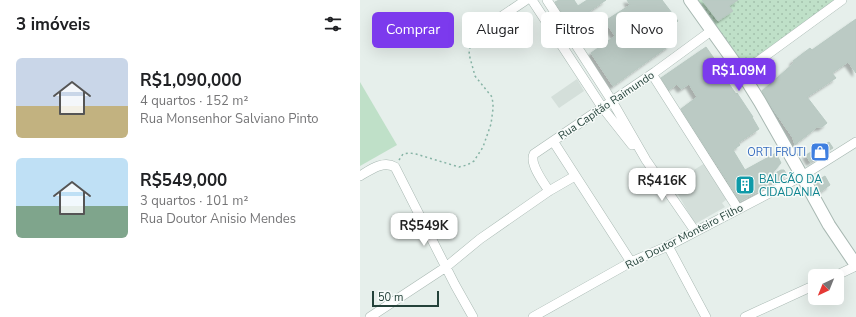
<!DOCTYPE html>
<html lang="pt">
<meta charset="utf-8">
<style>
:root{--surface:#fff;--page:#f2f2f2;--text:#202124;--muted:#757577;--accent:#7c3aed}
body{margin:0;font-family:"Nunito Sans",sans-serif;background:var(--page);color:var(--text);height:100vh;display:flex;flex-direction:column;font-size:15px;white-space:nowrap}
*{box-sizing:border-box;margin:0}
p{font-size:13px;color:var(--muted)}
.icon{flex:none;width:22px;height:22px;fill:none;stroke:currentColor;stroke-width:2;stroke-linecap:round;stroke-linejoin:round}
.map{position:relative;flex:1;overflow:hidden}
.panel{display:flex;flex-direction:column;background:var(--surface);width:360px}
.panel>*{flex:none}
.hud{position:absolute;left:12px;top:12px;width:380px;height:36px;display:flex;gap:8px}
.needle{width:26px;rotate:223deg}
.tools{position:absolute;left:448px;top:269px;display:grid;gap:8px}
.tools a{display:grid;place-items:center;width:36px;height:36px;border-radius:6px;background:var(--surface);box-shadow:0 4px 16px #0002;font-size:20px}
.scale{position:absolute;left:12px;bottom:10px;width:67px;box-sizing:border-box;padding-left:4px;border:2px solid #24423a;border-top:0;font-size:11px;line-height:14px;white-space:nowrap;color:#24423a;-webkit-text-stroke:3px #f7fbf9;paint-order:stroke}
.price{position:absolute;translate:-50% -34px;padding:0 9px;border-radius:8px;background:#fff;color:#222;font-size:13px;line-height:26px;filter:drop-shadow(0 1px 2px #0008)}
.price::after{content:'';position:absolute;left:50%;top:24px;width:12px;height:9px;margin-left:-6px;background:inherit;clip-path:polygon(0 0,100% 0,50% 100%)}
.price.selected{background:var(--accent);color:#fff}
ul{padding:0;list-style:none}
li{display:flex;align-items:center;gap:12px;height:100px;padding:0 16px}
li span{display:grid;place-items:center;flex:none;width:112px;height:80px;border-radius:6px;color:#555}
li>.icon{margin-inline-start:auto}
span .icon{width:48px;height:48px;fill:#fffc;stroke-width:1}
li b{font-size:17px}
h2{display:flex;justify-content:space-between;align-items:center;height:48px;padding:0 16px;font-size:17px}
.tag{padding:0 14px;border-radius:6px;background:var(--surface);box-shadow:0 4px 16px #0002;font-size:14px;line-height:36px}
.tag.selected{background:var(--accent);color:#fff}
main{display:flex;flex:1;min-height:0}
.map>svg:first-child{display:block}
</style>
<main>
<section class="panel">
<h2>3 imóveis<svg class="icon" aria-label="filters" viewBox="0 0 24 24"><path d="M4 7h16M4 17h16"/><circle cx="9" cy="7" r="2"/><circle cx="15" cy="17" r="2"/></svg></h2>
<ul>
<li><span style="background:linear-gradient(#c9d6e8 60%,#c2b280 0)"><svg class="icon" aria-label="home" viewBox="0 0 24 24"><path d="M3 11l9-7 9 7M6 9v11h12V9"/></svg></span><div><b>R$1,090,000</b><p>4 quartos · 152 m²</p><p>Rua Monsenhor Salviano Pinto</p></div></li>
<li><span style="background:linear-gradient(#bfe0f5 60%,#7fa58c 0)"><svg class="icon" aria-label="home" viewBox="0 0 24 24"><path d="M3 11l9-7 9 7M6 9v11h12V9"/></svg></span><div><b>R$549,000</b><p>3 quartos · 101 m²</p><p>Rua Doutor Anisio Mendes</p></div></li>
</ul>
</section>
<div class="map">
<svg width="496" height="317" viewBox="0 0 496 317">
<defs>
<pattern id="park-dots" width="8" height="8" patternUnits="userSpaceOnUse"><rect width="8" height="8" fill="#bfe0c8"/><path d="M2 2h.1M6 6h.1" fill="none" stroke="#a4c1ad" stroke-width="1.8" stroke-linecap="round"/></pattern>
<filter id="shadow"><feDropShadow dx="-3.5" dy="3.5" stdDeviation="1" flood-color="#0004"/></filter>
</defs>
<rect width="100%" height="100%" fill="#e6efeb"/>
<path fill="#d4dfda" d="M 217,79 L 224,91 L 199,108 L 191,97 Z
M 345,163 L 367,199 L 362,203 L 365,207 L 335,224 L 312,184 Z"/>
<path fill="url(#park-dots)" d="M 337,0 L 477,0 L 383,66 Z"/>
<path fill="#bfe0c8" d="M 0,82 L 37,145 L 0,166 Z"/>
<path fill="#bbcac4" stroke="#b8c9c2" filter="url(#shadow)" d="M 199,0 L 214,0 L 218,6 L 227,0 L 246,0 L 218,19 L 229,36 L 221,42 L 195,2 Z
M 267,0 L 302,0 L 318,21 L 304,32 L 305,38 L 310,45 L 253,86 L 231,53 L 255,36 L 245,21 L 270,5 Z
M 342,0 L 378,0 L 369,6 L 373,11 L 358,21 Z
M 496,19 L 496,73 L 488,62 L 472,73 L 476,78 L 447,97 L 467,123 L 462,127 L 457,127 L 451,132 L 438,142 L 435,145 L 433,138 L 413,109 L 402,91 L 434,63 L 433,61 L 450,48 L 452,50 Z
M 346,47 L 358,64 L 354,67 L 365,83 L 367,81 L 376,94 L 377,93 L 393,117 L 392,117 L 399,129 L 378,143 L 380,145 L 373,150 L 385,170 L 416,153 L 421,163 L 410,176 L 421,170 L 424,170 L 427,175 L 413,181 L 414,183 L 380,201 L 321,109 L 337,97 L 329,84 L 321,89 L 317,84 L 309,90 L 301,78 Z
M 469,142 L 473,148 L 450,162 L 446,155 Z
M 465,176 L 470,185 L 460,192 L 454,182 Z"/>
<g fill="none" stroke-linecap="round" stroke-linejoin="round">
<defs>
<path id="minor" d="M 172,0 L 242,107 L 272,145
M 187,0 L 252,101 L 286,160 L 335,231
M 112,40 L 123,29 L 166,0
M 382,73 L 482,0
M 292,74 L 378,209
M 193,141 L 271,262
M 0,176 C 10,170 23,160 35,167 L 95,285 L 113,317
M 189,191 C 183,182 169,163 174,154 L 295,72 L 351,31
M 308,246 L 346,317
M 475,276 L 496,266
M 10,317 L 86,267 L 120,239 L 189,191 L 215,176
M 173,317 L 271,262 L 308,246 L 442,176 L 496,142
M 385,317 L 455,285"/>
<path id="tertiary" d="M 330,0 L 382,73 L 400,102 L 442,176 L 469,225 L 496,265"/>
</defs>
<use href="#minor" stroke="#a8b8b2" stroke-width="10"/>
<use href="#tertiary" stroke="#a8b8b2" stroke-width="14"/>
<path stroke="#86b3a5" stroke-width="1.5" stroke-dasharray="2 3" stroke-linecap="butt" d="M 39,160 L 43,154 L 50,153 L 56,154 L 99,167 L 107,165 L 114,161 L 123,147 L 131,124 L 133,109 L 133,104 L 132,97 L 115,76 L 109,54 L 110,47"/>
<use href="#minor" stroke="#fff" stroke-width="9"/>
<use href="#tertiary" stroke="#fff" stroke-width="12"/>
</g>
<defs>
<symbol id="shop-square" viewBox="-11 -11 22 22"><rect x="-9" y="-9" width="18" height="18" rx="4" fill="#3f7fe0" stroke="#f7fbf9"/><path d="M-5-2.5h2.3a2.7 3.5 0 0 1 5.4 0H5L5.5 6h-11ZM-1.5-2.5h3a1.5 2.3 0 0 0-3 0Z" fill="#fff"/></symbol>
<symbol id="building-square" viewBox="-11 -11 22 22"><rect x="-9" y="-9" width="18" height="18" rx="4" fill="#0f9aa8" stroke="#f7fbf9"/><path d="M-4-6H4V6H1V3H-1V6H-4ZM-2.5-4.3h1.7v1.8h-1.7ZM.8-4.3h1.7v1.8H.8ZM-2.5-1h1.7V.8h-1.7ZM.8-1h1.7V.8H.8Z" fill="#fff"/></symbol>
</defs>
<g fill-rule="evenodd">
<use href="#shop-square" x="449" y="141" width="22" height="22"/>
<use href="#building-square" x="374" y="174" width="22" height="22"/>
</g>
<g text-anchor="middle" stroke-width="3" stroke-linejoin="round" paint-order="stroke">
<g font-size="11" fill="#24423a" stroke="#f7fbf9">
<text transform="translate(246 105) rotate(-34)" y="4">Rua Capitão Raimundo</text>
<text transform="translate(324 236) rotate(-27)" y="4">Rua Doutor Monteiro Filho</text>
</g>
<g font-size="11" fill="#366cbe" stroke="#f7fbf9" text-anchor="end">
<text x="446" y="156">ORTI FRUTI</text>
</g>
<g font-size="11" fill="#0d838f" stroke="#f7fbf9" text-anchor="start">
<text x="399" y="183">BALCÃO DA<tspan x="399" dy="13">CIDADANIA</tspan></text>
</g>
</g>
</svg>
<div class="tools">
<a><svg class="needle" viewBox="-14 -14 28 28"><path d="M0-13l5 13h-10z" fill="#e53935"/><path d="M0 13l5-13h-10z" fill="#757577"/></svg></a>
</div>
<div class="scale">50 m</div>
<b class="price selected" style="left:379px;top:92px">R$1.09M</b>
<b class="price" style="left:302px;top:202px">R$416K</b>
<b class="price" style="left:64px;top:247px">R$549K</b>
<div class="hud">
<a class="tag selected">Comprar</a>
<a class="tag">Alugar</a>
<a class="tag">Filtros</a>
<a class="tag">Novo</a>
</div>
</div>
</main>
